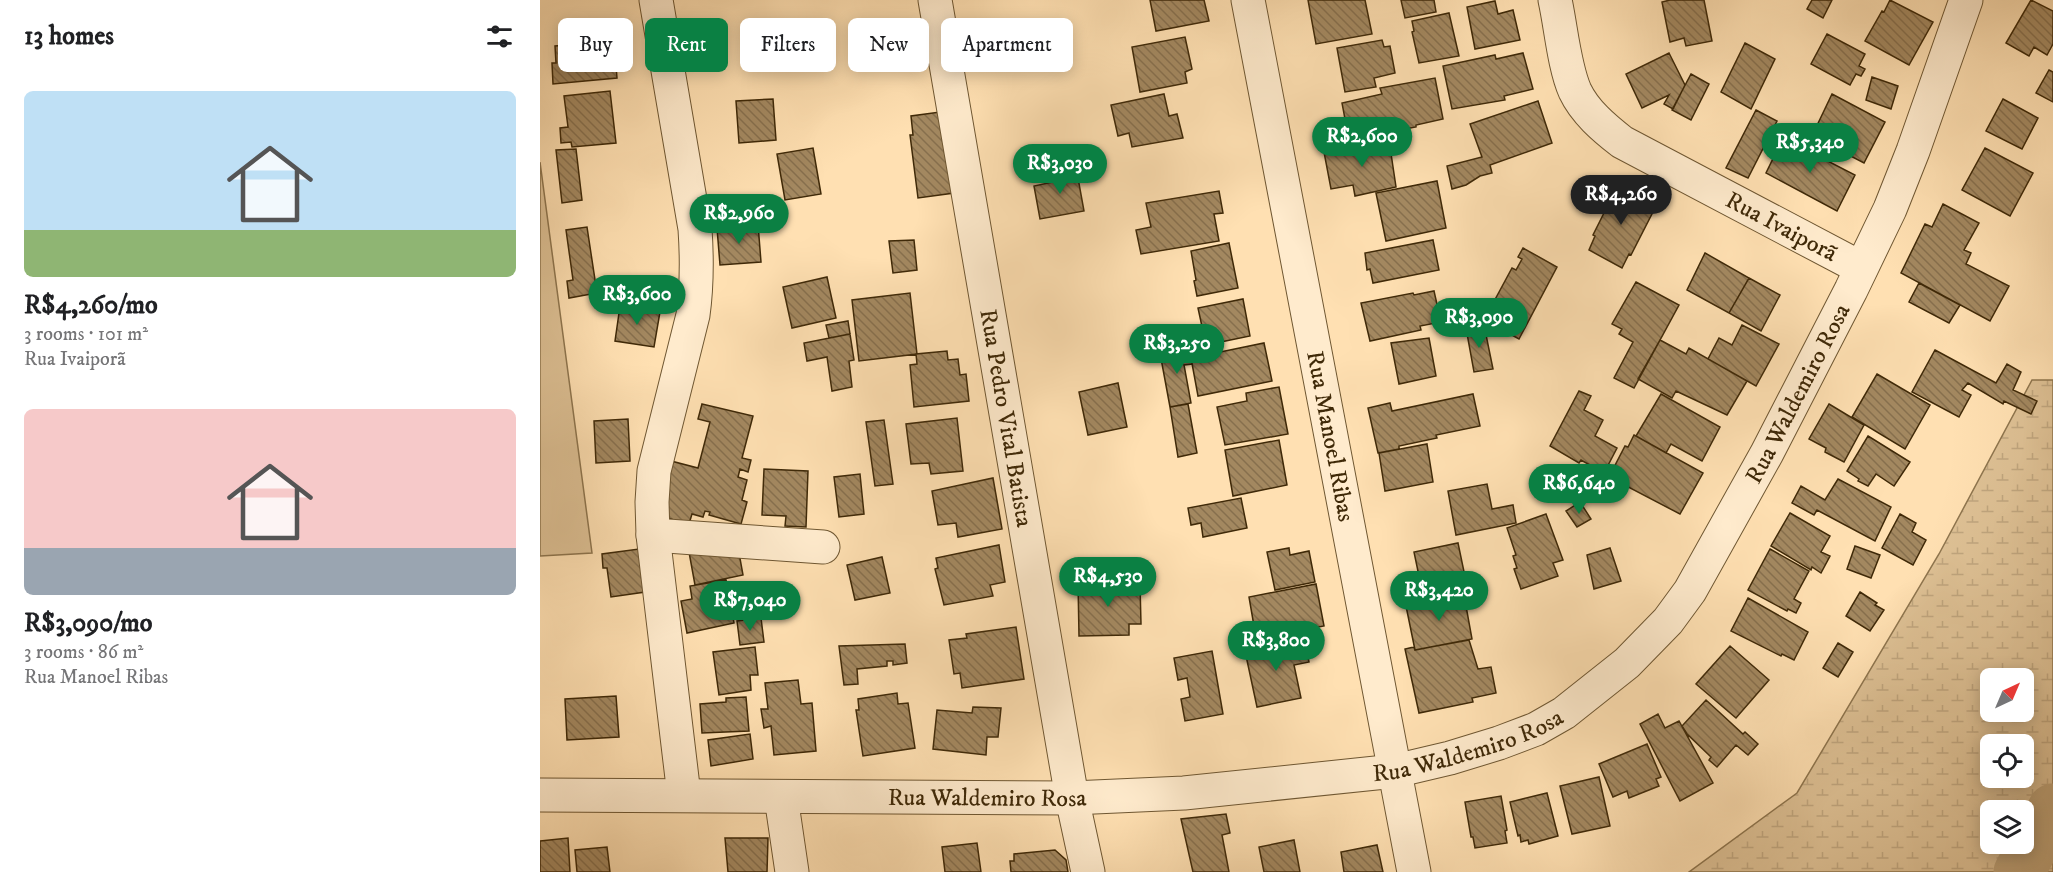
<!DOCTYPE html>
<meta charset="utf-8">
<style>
:root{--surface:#fff;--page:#f2f2f2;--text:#202124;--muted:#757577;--accent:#0b8043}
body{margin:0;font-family:"IM FELL DW Pica",serif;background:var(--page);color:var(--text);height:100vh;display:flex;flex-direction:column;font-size:22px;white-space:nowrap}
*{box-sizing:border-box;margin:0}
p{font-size:20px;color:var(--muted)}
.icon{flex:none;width:33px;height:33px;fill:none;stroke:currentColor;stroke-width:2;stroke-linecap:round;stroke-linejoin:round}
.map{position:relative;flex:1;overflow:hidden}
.side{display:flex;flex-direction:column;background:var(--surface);width:540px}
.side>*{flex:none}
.guide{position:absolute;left:18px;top:18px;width:570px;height:54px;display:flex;gap:12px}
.needle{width:39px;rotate:44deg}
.controls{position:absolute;left:1440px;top:668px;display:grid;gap:12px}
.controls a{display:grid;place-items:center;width:54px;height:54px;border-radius:9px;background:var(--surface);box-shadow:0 3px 15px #0003;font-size:30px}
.price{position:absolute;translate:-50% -51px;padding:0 14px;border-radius:21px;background:var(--accent);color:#fff;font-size:20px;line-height:39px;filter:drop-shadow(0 2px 3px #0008)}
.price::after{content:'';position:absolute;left:50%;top:36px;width:18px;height:14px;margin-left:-9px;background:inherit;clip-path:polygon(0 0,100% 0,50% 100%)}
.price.selected{background:#222;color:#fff}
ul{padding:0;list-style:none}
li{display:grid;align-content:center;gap:12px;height:318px;padding:0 24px}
li span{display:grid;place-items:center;height:186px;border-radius:9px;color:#555}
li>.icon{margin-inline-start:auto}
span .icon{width:108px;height:108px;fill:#fffc;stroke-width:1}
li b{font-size:26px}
h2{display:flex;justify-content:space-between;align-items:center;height:72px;padding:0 24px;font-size:26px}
.chip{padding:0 21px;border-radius:9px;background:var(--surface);box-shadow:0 3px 15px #0003;font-size:21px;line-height:54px}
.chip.selected{background:var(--accent);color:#fff}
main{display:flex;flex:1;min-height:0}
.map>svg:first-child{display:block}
</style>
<main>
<section class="side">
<h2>13 homes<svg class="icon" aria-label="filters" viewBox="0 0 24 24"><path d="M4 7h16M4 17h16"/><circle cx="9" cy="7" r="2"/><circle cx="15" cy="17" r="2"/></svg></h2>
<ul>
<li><span style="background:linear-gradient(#bfe0f5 75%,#8fb573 0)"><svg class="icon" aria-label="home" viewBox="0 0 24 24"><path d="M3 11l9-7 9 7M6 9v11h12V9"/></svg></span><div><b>R$4,260/mo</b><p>3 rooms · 101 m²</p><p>Rua Ivaiporã</p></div></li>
<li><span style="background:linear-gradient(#f6c9c9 75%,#9aa5b1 0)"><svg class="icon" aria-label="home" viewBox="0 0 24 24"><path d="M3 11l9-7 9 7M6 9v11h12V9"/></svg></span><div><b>R$3,090/mo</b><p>3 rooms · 86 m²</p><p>Rua Manoel Ribas</p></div></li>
</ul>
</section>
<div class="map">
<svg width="1513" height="872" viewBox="0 0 1513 872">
<defs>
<pattern id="wetland-marsh" width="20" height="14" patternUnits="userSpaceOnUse" patternTransform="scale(1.5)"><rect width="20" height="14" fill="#dec195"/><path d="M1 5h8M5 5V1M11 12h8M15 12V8" fill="none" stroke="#c0a67f"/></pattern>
<pattern id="building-back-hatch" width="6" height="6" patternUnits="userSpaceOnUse" patternTransform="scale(1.5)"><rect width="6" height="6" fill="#a38860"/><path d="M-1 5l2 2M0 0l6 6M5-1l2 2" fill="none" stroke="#866f4d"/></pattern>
</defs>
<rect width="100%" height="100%" fill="#ffe0b2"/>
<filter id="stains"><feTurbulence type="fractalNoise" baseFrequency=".00333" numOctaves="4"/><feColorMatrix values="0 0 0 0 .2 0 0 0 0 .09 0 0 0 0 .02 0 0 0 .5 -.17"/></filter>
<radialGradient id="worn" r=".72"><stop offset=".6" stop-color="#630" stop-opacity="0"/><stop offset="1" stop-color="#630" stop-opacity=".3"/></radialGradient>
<path fill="#dec195" stroke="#8e754e" stroke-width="1.5" d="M 0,162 L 52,553 L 0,556 Z"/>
<path fill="url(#wetland-marsh)" stroke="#8e754e" stroke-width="1.5" fill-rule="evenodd" d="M 1492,380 L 1513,380 L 1513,872 L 1149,872 L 1257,793 L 1399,554 ZM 1450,678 L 1484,678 L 1484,711 L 1450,711 ZM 1450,744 L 1484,744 L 1484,777 L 1450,777 ZM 1450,810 L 1484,810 L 1484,843 L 1450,843 Z"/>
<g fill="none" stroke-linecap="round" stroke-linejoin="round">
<path stroke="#bea278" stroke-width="51" d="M 1479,872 L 1513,809"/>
</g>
<path fill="url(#building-back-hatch)" stroke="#3f2908" stroke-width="1.5" d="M 610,0 L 664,0 L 669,21 L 616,31 Z
M 768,0 L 825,0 L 832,34 L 776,44 Z
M 861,0 L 894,0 L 896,12 L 865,18 Z
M 1130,0 L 1164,0 L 1172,41 L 1146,46 L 1144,38 L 1130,42 L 1122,2 Z
M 1272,0 L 1292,0 L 1283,18 L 1267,9 Z
M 1350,0 L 1393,22 L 1369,65 L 1325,41 L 1342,11 L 1344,12 Z
M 1491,0 L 1513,11 L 1513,44 L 1507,55 L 1494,47 L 1489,56 L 1466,43 Z
M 955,1 L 958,14 L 973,10 L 980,40 L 935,49 L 927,7 Z
M 909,13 L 919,56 L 879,63 L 872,32 L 874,31 L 872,21 Z
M 1287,34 L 1325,54 L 1319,66 L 1325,69 L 1321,76 L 1316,74 L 1310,85 L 1271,64 Z
M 645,37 L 652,69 L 645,72 L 647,83 L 600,92 L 592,47 Z
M 842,40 L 844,47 L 850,46 L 855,73 L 834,78 L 836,87 L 805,92 L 797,48 Z
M 74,41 L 77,78 L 13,84 L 12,63 L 16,63 L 15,46 Z
M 1205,43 L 1235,59 L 1211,109 L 1181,92 Z
M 983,53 L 993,89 L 964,96 L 965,100 L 912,109 L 903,66 L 955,55 L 956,59 Z
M 1129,53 L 1145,85 L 1133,109 L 1124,104 L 1129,95 L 1102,108 L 1086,74 Z
M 1509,70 L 1513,72 L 1513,102 L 1496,93 Z
M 1151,74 L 1169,84 L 1151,120 L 1132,110 Z
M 1332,77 L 1358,86 L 1351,109 L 1326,100 Z
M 895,78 L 903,119 L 876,125 L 876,127 L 849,132 L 848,128 L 808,135 L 802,103 L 842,94 L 840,88 Z
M 70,91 L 76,143 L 32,147 L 31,142 L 21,143 L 20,128 L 28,127 L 24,96 Z
M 624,94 L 629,116 L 637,114 L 643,138 L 592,147 L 589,133 L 578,136 L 571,105 Z
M 1292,94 L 1345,122 L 1324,163 L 1272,136 Z
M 233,99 L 236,140 L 199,143 L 196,101 Z
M 1463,99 L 1498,118 L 1482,149 L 1446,131 Z
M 998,101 L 1012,143 L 950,165 L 952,173 L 940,176 L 926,185 L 912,189 L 907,166 L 942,157 L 930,124 Z
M 1216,110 L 1237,121 L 1208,178 L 1186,168 Z
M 400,112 L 414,193 L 378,198 L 370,135 L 373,135 L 371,116 Z
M 1243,138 L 1315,175 L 1297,211 L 1226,173 Z
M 849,140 L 856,187 L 815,196 L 813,185 L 791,189 L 784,152 Z
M 273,148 L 281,194 L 245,200 L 237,154 Z
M 1445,148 L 1493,173 L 1470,216 L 1422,190 Z
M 36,149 L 42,200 L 22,203 L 16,150 Z
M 536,167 L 544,211 L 500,219 L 494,186 L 513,182 L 511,171 Z
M 897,181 L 906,228 L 846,241 L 836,193 Z
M 1078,185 L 1116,206 L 1091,255 L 1089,254 L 1082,268 L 1049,250 L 1055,236 L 1053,235 Z
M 679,191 L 683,213 L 674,214 L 679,241 L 601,254 L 596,230 L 611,227 L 606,203 Z
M 1403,204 L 1439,223 L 1424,250 L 1431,253 L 1426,264 L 1469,286 L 1450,321 L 1361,273 L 1385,224 L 1392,227 Z
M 218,224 L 221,262 L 180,265 L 177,228 Z
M 47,227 L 57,293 L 29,298 L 27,281 L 33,280 L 26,230 Z
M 374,240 L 377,270 L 353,273 L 349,241 Z
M 893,240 L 899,270 L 833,283 L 830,269 L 827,270 L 825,253 Z
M 689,243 L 698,288 L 657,296 L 654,281 L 656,280 L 651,251 Z
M 983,248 L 1017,267 L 979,339 L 944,320 L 972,268 L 976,270 L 982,259 L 978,257 Z
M 1165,253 L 1209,278 L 1189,313 L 1147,290 Z
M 287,277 L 296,318 L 252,328 L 243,287 Z
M 1209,278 L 1240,295 L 1221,331 L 1189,313 Z
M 1096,282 L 1139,305 L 1094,388 L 1074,378 L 1093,342 L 1079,334 L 1082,329 L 1072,324 Z
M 1379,283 L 1420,305 L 1409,323 L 1369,302 Z
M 894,291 L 901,322 L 880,326 L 881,330 L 830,341 L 821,303 L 873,293 L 874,295 Z
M 370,293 L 377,354 L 319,361 L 312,300 Z
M 703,299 L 710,336 L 666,345 L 658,308 Z
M 80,306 L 120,312 L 114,347 L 75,341 Z
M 308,321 L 310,334 L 289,338 L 286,325 Z
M 944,325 L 953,369 L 934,372 L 926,328 Z
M 1202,325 L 1239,344 L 1216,386 L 1168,359 L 1179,338 L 1192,345 Z
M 310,334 L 314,360 L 309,361 L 312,387 L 292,391 L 287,357 L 267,361 L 264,343 Z
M 889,338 L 896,376 L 859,384 L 851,343 Z
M 1120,340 L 1146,354 L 1149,348 L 1207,381 L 1187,415 L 1136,391 L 1132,398 L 1098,379 Z
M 724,343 L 732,381 L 658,396 L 651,358 Z
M 653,347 L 655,357 L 651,358 L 652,364 L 644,365 L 651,403 L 630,407 L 620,353 Z
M 1395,350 L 1456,383 L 1467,364 L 1481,372 L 1473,390 L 1497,401 L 1491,414 L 1464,401 L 1463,404 L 1428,383 L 1422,390 L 1431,395 L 1419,417 L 1372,392 Z
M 407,351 L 408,360 L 418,359 L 420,375 L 426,374 L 429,401 L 374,407 L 370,365 L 377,364 L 376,354 Z
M 1337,374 L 1390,405 L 1365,449 L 1312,417 Z
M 578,383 L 587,427 L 548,435 L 539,392 Z
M 739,387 L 748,434 L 685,445 L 677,407 L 707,401 L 706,393 Z
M 1039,391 L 1051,396 L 1044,410 L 1063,420 L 1055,436 L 1077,448 L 1064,473 L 1041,460 L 1039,463 L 1010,446 Z
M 933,394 L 940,426 L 896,435 L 897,438 L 859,446 L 859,449 L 838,453 L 828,408 L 850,403 L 852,411 Z
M 1121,394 L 1180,427 L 1162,461 L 1131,444 L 1126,453 L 1096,436 Z
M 162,404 L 213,416 L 202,458 L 211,460 L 208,472 L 200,469 L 198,477 L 207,480 L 202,500 L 207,502 L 201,524 L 169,515 L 170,512 L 165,511 L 163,517 L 152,514 L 149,524 L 119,516 L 131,461 L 158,468 L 170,422 L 158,419 Z
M 648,404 L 657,453 L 638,457 L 630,407 Z
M 1289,404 L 1324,425 L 1304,462 L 1285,452 L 1286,448 L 1269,439 Z
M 417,418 L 423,471 L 391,474 L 389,463 L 371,464 L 366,424 Z
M 88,419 L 90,461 L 56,463 L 54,421 Z
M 344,420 L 353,484 L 335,486 L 326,422 Z
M 1094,435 L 1163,473 L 1140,514 L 1069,477 L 1085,446 L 1088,447 Z
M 1328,436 L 1370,462 L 1354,486 L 1336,474 L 1328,486 L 1318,481 L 1319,479 L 1307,471 Z
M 739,440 L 747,485 L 693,496 L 685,450 Z
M 887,444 L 893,482 L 845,491 L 839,453 Z
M 224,469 L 268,471 L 266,527 L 245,526 L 246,516 L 222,515 Z
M 320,474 L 324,514 L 299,517 L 294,477 Z
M 453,478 L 462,529 L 418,537 L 416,523 L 398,525 L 392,491 Z
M 1298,479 L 1351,507 L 1335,541 L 1277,510 L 1274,515 L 1252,503 L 1261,486 L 1285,500 Z
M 947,484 L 952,509 L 973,505 L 976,523 L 916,535 L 908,491 Z
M 701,498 L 707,528 L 663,537 L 661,523 L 651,525 L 648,508 Z
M 1040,502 L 1051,519 L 1037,527 L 1026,511 Z
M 1250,513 L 1290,536 L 1281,552 L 1290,556 L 1281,573 L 1272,567 L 1271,570 L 1231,546 Z
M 1006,514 L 1023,560 L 1013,563 L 1018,576 L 981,589 L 974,569 L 977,568 L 973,556 L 976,555 L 967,528 Z
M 1360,514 L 1376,523 L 1372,532 L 1386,540 L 1373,565 L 1342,548 Z
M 197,542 L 203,575 L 155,585 L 149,552 Z
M 918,543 L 928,591 L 884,600 L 874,552 Z
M 459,545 L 465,582 L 450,585 L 453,596 L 404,605 L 395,569 L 398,568 L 396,558 Z
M 1315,546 L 1340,555 L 1331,578 L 1307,569 Z
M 749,548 L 750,555 L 769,551 L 775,582 L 735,590 L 727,552 Z
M 1070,548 L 1081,581 L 1054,589 L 1047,555 Z
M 99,549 L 105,592 L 71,597 L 67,568 L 63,568 L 62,554 Z
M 1230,549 L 1269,571 L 1254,599 L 1261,603 L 1256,613 L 1248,609 L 1247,611 L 1208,590 Z
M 342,557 L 350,593 L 315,600 L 307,565 Z
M 186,580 L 187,584 L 195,582 L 200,611 L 192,612 L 194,623 L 147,633 L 141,601 L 152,599 L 150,586 Z
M 587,581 L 588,585 L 600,584 L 601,624 L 589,624 L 589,635 L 539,636 L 538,582 Z
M 776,584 L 784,626 L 730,636 L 728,623 L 714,626 L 709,597 Z
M 1320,592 L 1337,603 L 1335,605 L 1344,610 L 1330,631 L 1306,616 Z
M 924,595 L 932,639 L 875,650 L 866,606 Z
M 1208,598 L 1268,632 L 1254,660 L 1242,654 L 1241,656 L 1191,631 Z
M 221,618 L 224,642 L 200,645 L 197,621 Z
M 476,627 L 484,679 L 422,688 L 420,673 L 414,674 L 409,640 L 427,638 L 426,634 Z
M 764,639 L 769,662 L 754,665 L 761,698 L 717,707 L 705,651 Z
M 929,640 L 938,669 L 951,667 L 956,693 L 932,698 L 933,702 L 879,713 L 865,649 L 874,647 L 875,650 Z
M 1298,643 L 1313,652 L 1298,677 L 1283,668 Z
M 365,644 L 367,663 L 353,665 L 353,661 L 347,661 L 347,666 L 317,669 L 318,684 L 304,685 L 299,646 Z
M 1190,646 L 1229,680 L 1196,718 L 1156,684 Z
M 215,647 L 218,675 L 210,675 L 211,690 L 179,695 L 173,652 Z
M 672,651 L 683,714 L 645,721 L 641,699 L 650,697 L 647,678 L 638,680 L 634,658 Z
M 258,680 L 261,704 L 272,703 L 276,751 L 234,755 L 231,726 L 224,728 L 221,709 L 228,709 L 225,683 Z
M 357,693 L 358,704 L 368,703 L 375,748 L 323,756 L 316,710 L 319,710 L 318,699 Z
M 76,696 L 79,737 L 27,740 L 25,699 Z
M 206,697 L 209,731 L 162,733 L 160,704 L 186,702 L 186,698 Z
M 1166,700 L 1203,734 L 1205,732 L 1218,744 L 1208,755 L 1196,745 L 1177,767 L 1169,760 L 1171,757 L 1147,734 L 1142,726 Z
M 433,707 L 461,708 L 458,737 L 447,737 L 446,755 L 393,749 L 397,710 L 432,713 Z
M 1118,714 L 1125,728 L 1139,721 L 1173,783 L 1140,801 L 1100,724 Z
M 210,734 L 213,759 L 171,766 L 168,740 Z
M 1107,744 L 1121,777 L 1116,779 L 1119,786 L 1089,798 L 1087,791 L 1073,797 L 1059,764 Z
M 1059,777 L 1070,826 L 1032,834 L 1020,786 Z
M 1007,793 L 1018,836 L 989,844 L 988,840 L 981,842 L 980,835 L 978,836 L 970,802 Z
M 961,796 L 967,830 L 965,831 L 967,843 L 935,848 L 933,837 L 931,837 L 925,802 Z
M 686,814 L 690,833 L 682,835 L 689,872 L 653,872 L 641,819 Z
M 28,838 L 30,872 L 0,872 L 0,841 Z
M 185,838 L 228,838 L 227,872 L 188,872 Z
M 754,840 L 760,872 L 724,872 L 719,847 Z
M 437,843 L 441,872 L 405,872 L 402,847 Z
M 837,845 L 843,872 L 804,872 L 801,852 Z
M 67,847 L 70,872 L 37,872 L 35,850 Z
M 515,850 L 526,860 L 528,872 L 471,872 L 470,861 L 474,861 L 474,854 Z"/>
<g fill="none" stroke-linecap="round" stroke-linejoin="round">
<defs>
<g id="minor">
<path d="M 116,0 L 155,229 C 157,258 157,286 153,315 L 114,471 L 112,502 L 113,535 L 144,795"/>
<path id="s1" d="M 395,0 L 532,798 L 548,872"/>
<path id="s2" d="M 708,0 L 874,872"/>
<path id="s3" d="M 1015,0 C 1021,27 1024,66 1035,91 C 1045,112 1064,128 1082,142 L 1321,268"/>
<path d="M 113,535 L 283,547"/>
<path id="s4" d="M 0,795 L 532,798 L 644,793 L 855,771 L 910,758 L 959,743 L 996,729 L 1024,713 L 1087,663 L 1128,621 L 1150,591 L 1227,453 L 1311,290 L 1350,209 L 1373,151 L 1426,0"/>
<path d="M 241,797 L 252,872"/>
</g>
</defs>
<use href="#minor" stroke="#6f5732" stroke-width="35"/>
<use href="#minor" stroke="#ffebcd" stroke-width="33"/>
</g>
<g text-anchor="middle" stroke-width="6" stroke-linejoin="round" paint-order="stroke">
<g font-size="24" fill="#3f2908" stroke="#ffebcd">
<text dy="8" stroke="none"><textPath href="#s3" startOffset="344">Rua Ivaiporã</textPath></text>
<text dy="8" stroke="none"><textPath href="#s4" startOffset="1437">Rua Waldemiro Rosa</textPath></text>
<text dy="8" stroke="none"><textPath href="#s1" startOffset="424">Rua Pedro Vital Batista</textPath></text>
<text dy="8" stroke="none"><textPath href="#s2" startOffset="444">Rua Manoel Ribas</textPath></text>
<text dy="8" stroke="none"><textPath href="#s4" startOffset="933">Rua Waldemiro Rosa</textPath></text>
<text dy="8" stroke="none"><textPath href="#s4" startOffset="447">Rua Waldemiro Rosa</textPath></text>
</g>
</g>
<rect width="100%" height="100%" filter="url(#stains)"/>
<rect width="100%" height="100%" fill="url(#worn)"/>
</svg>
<div class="controls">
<a><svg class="needle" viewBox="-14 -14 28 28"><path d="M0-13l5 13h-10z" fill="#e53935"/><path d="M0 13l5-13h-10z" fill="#757577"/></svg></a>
<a><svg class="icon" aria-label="locate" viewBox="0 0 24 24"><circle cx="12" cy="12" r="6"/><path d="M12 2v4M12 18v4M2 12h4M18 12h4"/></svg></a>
<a><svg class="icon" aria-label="layers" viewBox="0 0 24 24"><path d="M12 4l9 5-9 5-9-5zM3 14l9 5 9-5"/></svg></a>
</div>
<b class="price" style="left:822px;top:168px">R$2,600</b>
<b class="price" style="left:1270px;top:174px">R$5,340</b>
<b class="price" style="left:520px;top:195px">R$3,030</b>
<b class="price selected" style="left:1081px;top:226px">R$4,260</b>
<b class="price" style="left:199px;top:245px">R$2,960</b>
<b class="price" style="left:97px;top:326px">R$3,600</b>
<b class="price" style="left:939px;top:349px">R$3,090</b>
<b class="price" style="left:637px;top:375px">R$3,250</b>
<b class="price" style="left:1039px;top:515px">R$6,640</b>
<b class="price" style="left:568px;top:608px">R$4,530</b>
<b class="price" style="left:899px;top:622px">R$3,420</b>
<b class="price" style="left:210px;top:632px">R$7,040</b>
<b class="price" style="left:736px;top:672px">R$3,800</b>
<div class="guide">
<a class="chip">Buy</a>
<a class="chip selected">Rent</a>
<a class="chip">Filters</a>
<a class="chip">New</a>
<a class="chip">Apartment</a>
</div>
</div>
</main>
